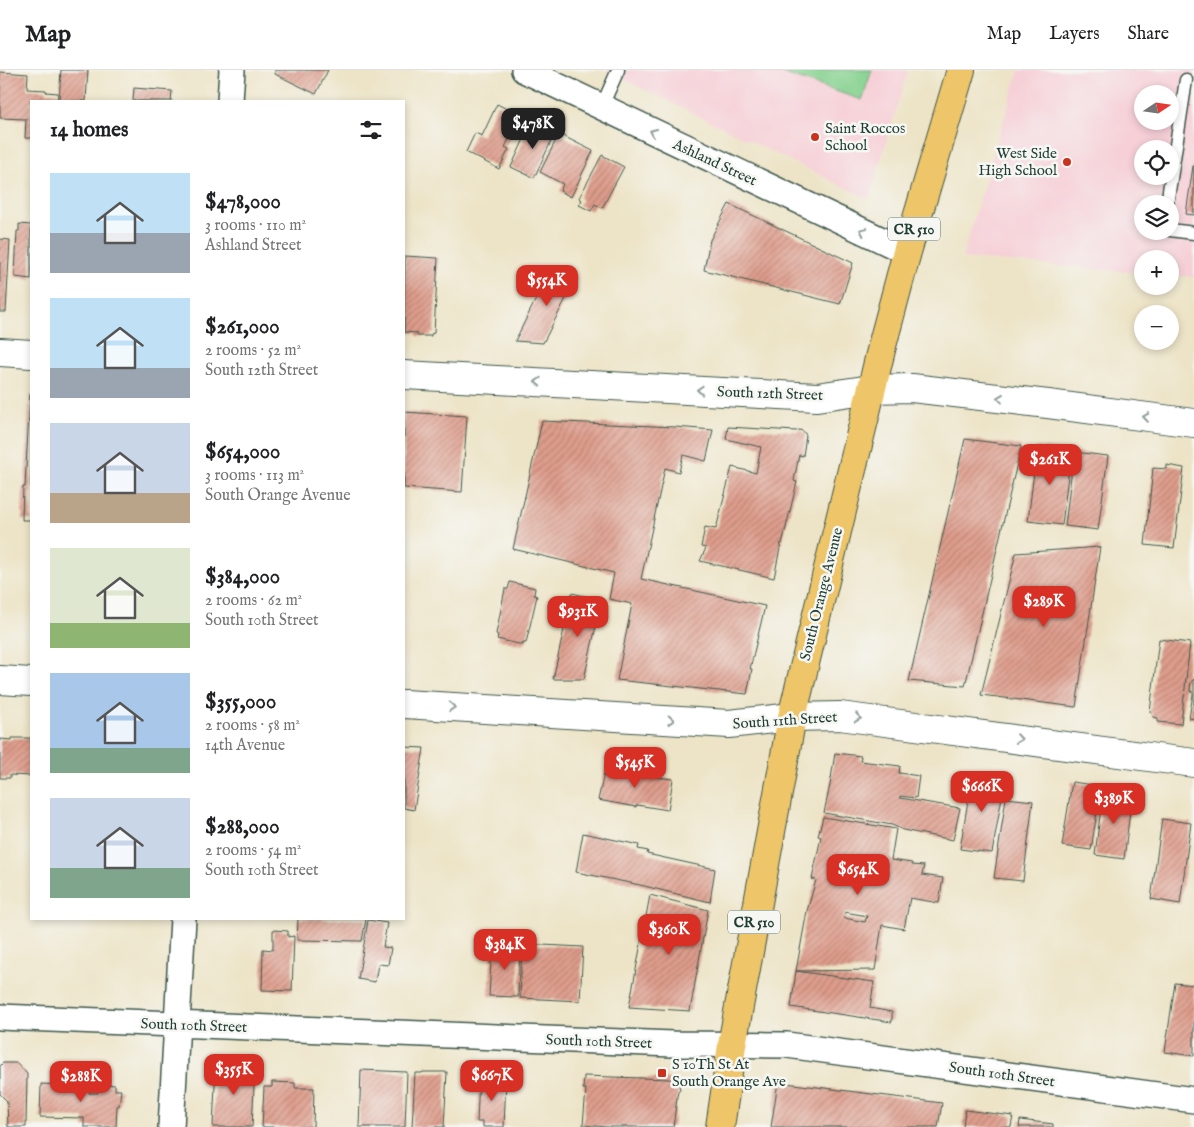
<!DOCTYPE html>
<meta charset="utf-8">
<style>
:root{--surface:#fff;--page:#f2f2f2;--text:#202124;--muted:#757577;--line:#e0e0e0;--accent:#d93025}
body{margin:0;font-family:"IM FELL English",serif;background:var(--page);color:var(--text);height:100vh;display:flex;flex-direction:column;font-size:19px;white-space:nowrap}
*{box-sizing:border-box;margin:0}
p{font-size:16px;color:var(--muted)}
.icon{flex:none;width:28px;height:28px;fill:none;stroke:currentColor;stroke-width:2;stroke-linecap:round;stroke-linejoin:round}
.map{position:relative;flex:1;overflow:hidden}
.side{position:absolute;left:30px;top:30px;width:375px;height:820px;display:flex;flex-direction:column;background:var(--surface);border-radius:0px;box-shadow:0 2px 8px #0003}
.side>*{flex:none}
.needle{width:32px;rotate:77deg}
.controls{position:absolute;left:1134px;top:15px;display:grid;gap:10px}
.controls a{display:grid;place-items:center;width:45px;height:45px;border-radius:50%;background:var(--surface);box-shadow:0 2px 8px #0003;font-size:25px}
.price{position:absolute;translate:-50% -42px;padding:0 11px;border-radius:10px;background:var(--accent);color:#fff;font-size:16px;line-height:32px;filter:drop-shadow(0 1px 2px #0008)}
.price::after{content:'';position:absolute;left:50%;top:30px;width:15px;height:11px;margin-left:-8px;background:inherit;clip-path:polygon(0 0,100% 0,50% 100%)}
.price.current{background:#222;color:#fff}
ul{padding:0;list-style:none}
li{display:flex;align-items:center;gap:15px;height:125px;padding:0 20px}
li span{display:grid;place-items:center;flex:none;width:140px;height:100px;border-radius:0px;color:#555}
li>.icon{margin-inline-start:auto}
span .icon{width:60px;height:60px;fill:#fffc;stroke-width:1}
li b{font-size:21px}
h2{display:flex;justify-content:space-between;align-items:center;height:60px;padding:0 20px;font-size:21px}
header{display:flex;align-items:center;gap:30px;box-sizing:border-box;height:70px;padding:0 25px;background:var(--surface);border-bottom:1px solid var(--line)}
header strong{font-size:24px}
nav{display:flex;gap:28px;margin-inline-start:auto;font-size:18px}
.map>svg:first-child{display:block}
</style>
<header>
<strong>Map</strong>
<nav><a>Map</a><a>Layers</a><a>Share</a></nav>
</header>
<div class="map">
<svg width="1194" height="1057" viewBox="0 0 1194 1057">
<defs>
<pattern id="building-hatch" width="6" height="6" patternUnits="userSpaceOnUse" patternTransform="scale(1.25)"><rect width="6" height="6" fill="#df9d8c"/><path d="M-1 1l2-2M0 6l6-6M5 7l2-2" fill="none" stroke="#b48173"/></pattern>
</defs>
<rect width="100%" height="100%" fill="#f6f6f2"/>
<filter id="ink" filterUnits="userSpaceOnUse"><feTurbulence type="fractalNoise" baseFrequency=".02" numOctaves="2"/><feDisplacementMap in="SourceGraphic" scale="10" xChannelSelector="R" yChannelSelector="G"/><feConvolveMatrix kernelMatrix="1 2 1 2 8 2 1 2 1" color-interpolation-filters="sRGB"/></filter>
<filter id="wash" filterUnits="userSpaceOnUse"><feTurbulence type="fractalNoise" baseFrequency=".0096" numOctaves="4" result="noise"/><feDisplacementMap in="SourceGraphic" scale="20" xChannelSelector="R" yChannelSelector="G"/><feGaussianBlur stdDeviation="1.12" result="paint"/><feColorMatrix in="noise" values="0 0 0 0 0 0 0 0 0 0 0 0 0 0 0 0 0 1.4 0 .05"/><feComposite in="paint" operator="in"/></filter>
<g filter="url(#wash)">
<rect width="100%" height="100%" fill="#ede4c7"/>
<path fill="#f6cfd7" fill-rule="evenodd" d="M 605,0 L 908,0 L 869,129 Z
M 1019,0 L 1194,0 L 1194,207 L 1170,205 L 1170,189 L 1142,189 L 1142,203 L 962,188 ZM 1142,24 L 1170,24 L 1170,51 L 1142,51 ZM 1142,79 L 1170,79 L 1170,106 L 1142,106 ZM 1142,134 L 1170,134 L 1170,161 L 1142,161 Z"/>
<path fill="#85d18f" stroke="#528762" d="M 773,0 L 872,0 L 862,30 Z"/>
<g id="blocks">
<path fill="url(#building-hatch)" fill-rule="evenodd" d="M 61,0 L 88,0 L 86,31 L 59,31 Z
M 275,0 L 328,0 L 316,24 L 275,4 Z
M 0,2 L 28,4 L 27,19 L 46,20 L 46,22 L 58,23 L 57,31 L 31,31 L 31,68 L 25,68 L 26,49 L 0,48 Z
M 134,18 L 172,21 L 171,31 L 133,31 Z
M 497,34 L 521,46 L 505,77 L 509,79 L 499,99 L 466,82 L 475,63 L 482,66 Z
M 532,52 L 555,63 L 534,108 L 511,97 Z
M 559,64 L 593,81 L 571,127 L 560,121 L 563,114 L 540,102 Z
M 602,85 L 624,97 L 602,138 L 595,134 L 591,141 L 579,135 L 582,130 L 579,128 Z
M 1193,96 L 1194,96 L 1194,145 L 1186,144 Z
M 729,134 L 853,193 L 840,234 L 704,200 L 710,170 Z
M 19,154 L 31,155 L 31,209 L 15,207 L 17,161 L 19,161 Z
M 0,169 L 10,170 L 6,242 L 0,242 Z
M 405,186 L 438,188 L 434,263 L 431,264 L 431,266 L 417,266 L 417,263 L 404,262 Z
M 552,197 L 577,207 L 543,273 L 515,271 Z
M 30,324 L 31,324 L 31,450 L 22,450 L 23,417 L 25,417 Z
M 404,342 L 467,346 L 462,422 L 404,418 Z
M 542,351 L 675,357 L 713,360 L 706,391 L 683,385 L 679,402 L 665,398 L 641,509 L 765,536 L 750,599 L 752,599 L 747,624 L 617,610 L 632,534 L 609,529 L 614,503 L 513,479 Z
M 728,357 L 796,361 L 799,360 L 803,361 L 806,365 L 803,386 L 799,385 L 794,411 L 797,412 L 782,474 L 781,473 L 774,508 L 700,491 L 706,478 L 701,477 L 705,457 L 716,459 L 732,397 L 756,403 L 761,377 L 726,369 Z
M 965,369 L 1021,376 L 965,616 L 909,611 Z
M 1037,377 L 1071,381 L 1062,455 L 1028,451 Z
M 1074,382 L 1108,386 L 1098,460 L 1065,456 Z
M 1167,395 L 1184,398 L 1174,478 L 1145,475 L 1153,398 L 1167,399 Z
M 1100,477 L 1076,637 L 981,625 L 1016,483 Z
M 510,512 L 535,518 L 534,525 L 537,526 L 526,573 L 523,573 L 523,575 L 497,569 L 498,565 L 496,564 L 505,519 L 508,519 Z
M 572,523 L 602,530 L 584,609 L 553,609 Z
M 1159,569 L 1190,573 L 1181,654 L 1158,652 L 1158,648 L 1153,647 L 1152,643 L 1150,642 Z
M 1194,609 L 1194,649 L 1189,648 L 1193,624 L 1190,619 L 1191,612 Z
M 12,668 L 31,668 L 31,706 L 10,705 L 10,708 L 0,708 L 0,669 L 12,670 Z
M 404,677 L 424,678 L 414,740 L 404,738 Z
M 835,683 L 861,686 L 860,691 L 900,696 L 899,703 L 919,706 L 916,728 L 900,726 L 900,728 L 960,738 L 953,770 L 903,760 L 892,755 L 824,743 L 830,715 Z
M 606,695 L 629,699 L 631,704 L 673,709 L 668,740 L 637,735 L 636,737 L 598,730 Z
M 982,702 L 988,704 L 989,707 L 1005,710 L 992,783 L 960,779 L 972,706 L 977,706 L 979,703 Z
M 1072,712 L 1101,716 L 1091,780 L 1062,776 Z
M 1110,720 L 1117,720 L 1120,724 L 1132,725 L 1124,789 L 1095,785 L 1103,722 L 1107,723 Z
M 1006,728 L 1033,731 L 1023,811 L 994,808 Z
M 823,747 L 896,759 L 891,790 L 912,793 L 912,795 L 924,796 L 922,805 L 943,808 L 939,833 L 910,828 L 904,859 L 882,855 L 875,900 L 796,901 L 807,841 L 816,810 L 812,809 L 821,767 L 818,766 ZM 845,842 L 867,846 L 865,852 L 844,848 Z
M 1162,749 L 1191,753 L 1180,834 L 1151,829 Z
M 583,763 L 639,775 L 638,779 L 648,781 L 647,784 L 715,799 L 710,832 L 640,815 L 576,802 Z
M 650,825 L 708,840 L 690,941 L 629,937 Z
M 298,849 L 366,849 L 362,871 L 297,870 Z
M 368,850 L 387,853 L 383,877 L 391,878 L 388,895 L 378,894 L 375,912 L 358,909 Z
M 273,860 L 288,861 L 288,867 L 294,866 L 292,921 L 262,920 L 263,879 L 273,880 Z
M 492,874 L 520,875 L 518,927 L 489,926 Z
M 522,874 L 583,877 L 580,931 L 520,928 Z
M 796,901 L 874,912 L 870,938 L 892,942 L 892,952 L 791,937 Z
M 1175,913 L 1194,915 L 1194,986 L 1165,982 Z
M 3,993 L 17,993 L 27,1004 L 26,1057 L 8,1057 L 7,1031 L 0,1024 L 0,996 Z
M 216,994 L 255,996 L 252,1057 L 213,1057 Z
M 361,1000 L 407,1002 L 405,1057 L 359,1057 Z
M 424,1002 L 447,1002 L 444,1057 L 412,1057 L 415,1003 L 421,1003 Z
M 584,1006 L 669,1009 L 676,1011 L 679,1015 L 680,1019 L 678,1021 L 673,1057 L 607,1057 L 583,1055 L 586,1019 L 583,1019 Z
M 479,1007 L 506,1008 L 504,1057 L 483,1057 L 483,1052 L 477,1052 Z
M 62,1011 L 79,1012 L 79,1016 L 89,1017 L 89,1023 L 98,1023 L 98,1018 L 100,1018 L 99,1014 L 115,1015 L 115,1020 L 121,1020 L 119,1036 L 117,1036 L 116,1057 L 84,1057 L 84,1048 L 40,1047 L 41,1014 L 62,1015 Z
M 272,1012 L 295,1013 L 295,1018 L 314,1018 L 313,1057 L 262,1057 L 264,1017 L 272,1017 Z
M 778,1012 L 942,1033 L 938,1057 L 771,1057 Z
M 965,1040 L 1013,1046 L 1011,1057 L 963,1057 Z
M 1020,1050 L 1053,1054 L 1053,1057 L 1019,1057 Z"/>
</g>
</g>
<g filter="url(#ink)">
<use href="#blocks" fill-opacity="0" stroke="#3e564a" stroke-width="1"/>
<g fill="none" stroke-linecap="round" stroke-linejoin="round">
<defs>
<path id="service" d="M 601,38 L 618,0
M 1167,134 L 1186,10
M 1170,160 L 1194,163"/>
<path id="minor" d="M 524,0 L 907,182
M 230,31 L 232,0
M 0,947 L 673,974 L 787,975 L 1194,1030
M 171,1057 L 183,849"/>
<path id="tertiary" d="M 0,282 L 31,284
M 404,305 L 817,327 L 871,319 L 912,318 L 1048,334 L 1194,353
M 0,610 L 31,612
M 404,634 L 729,654 L 792,647 L 840,646 L 1194,693"/>
<path id="primary" d="M 720,1057 L 732,975 L 792,647 L 882,276 L 907,182 L 961,0"/>
</defs>
<use href="#service" stroke="#3e564a" stroke-width="15"/>
<use href="#minor" stroke="#3e564a" stroke-width="28"/>
<use href="#tertiary" stroke="#3e564a" stroke-width="30"/>
<use href="#primary" stroke="#3e564a" stroke-width="30"/>
<use href="#service" stroke="#fff" stroke-width="12"/>
<use href="#minor" stroke="#fff" stroke-width="25"/>
<use href="#tertiary" stroke="#fff" stroke-width="28"/>
<use href="#primary" stroke="#eec569" stroke-width="28"/>
</g>
<defs><path id="oneway-chevron" d="M-2-3.5L2.5 0L-2 3.5" fill="none" stroke-width="1.6" stroke-linecap="round" stroke-linejoin="round" transform="scale(1.25)"/></defs>
<g stroke="#8f9e9a">
<use href="#oneway-chevron" transform="translate(653 62) rotate(-155)"/>
<use href="#oneway-chevron" transform="translate(863 161) rotate(-155)"/>
<use href="#oneway-chevron" transform="translate(538 312) rotate(-177)"/>
<use href="#oneway-chevron" transform="translate(700 320) rotate(-177)"/>
<use href="#oneway-chevron" transform="translate(1000 328) rotate(-173)"/>
<use href="#oneway-chevron" transform="translate(1146 347) rotate(-172)"/>
<use href="#oneway-chevron" transform="translate(452 637) rotate(3)"/>
<use href="#oneway-chevron" transform="translate(858 648) rotate(8)"/>
<use href="#oneway-chevron" transform="translate(671 650) rotate(3)"/>
<use href="#oneway-chevron" transform="translate(1019 669) rotate(8)"/>
</g>
</g>
<g fill="#c8321e" stroke="#f6f6f2" stroke-width="2">
<circle cx="815" cy="67" r="5"/>
<circle cx="1067" cy="92" r="5"/>
<rect x="657" y="998" width="10" height="10" rx="2.5"/>
</g>
<g text-anchor="middle" stroke-width="5" stroke-linejoin="round" paint-order="stroke">
<g fill="#f6f6f2" stroke="#60746d" stroke-width="1">
<rect x="888" y="147.5" width="52" height="23" rx="4"/>
<rect x="728" y="840.5" width="52" height="23" rx="4"/>
</g>
<g font-size="14" font-weight="bold" fill="#1f3d34">
<text x="914" y="164">CR 510</text>
<text x="754" y="857">CR 510</text>
</g>
<g font-size="15" fill="#1f3d34" stroke="#f6f6f2" text-anchor="start">
<text x="825" y="63">Saint Roccos<tspan x="825" dy="17">School</tspan></text>
<text x="1057" y="88" text-anchor="end">West Side<tspan x="1057" dy="17">High School</tspan></text>
<text x="672" y="999">S 10Th St At<tspan x="672" dy="17">South Orange Ave</tspan></text>
</g>
<g font-size="15" fill="#1f3d34" stroke="#f6f6f2">
<text transform="translate(715 92) rotate(25)" y="5">Ashland Street</text>
<text transform="translate(770 323) rotate(2)" y="5">South 12th Street</text>
<text transform="translate(821 524) rotate(-76)" y="5">South Orange Avenue</text>
<text transform="translate(785 650) rotate(-4)" y="5">South 11th Street</text>
<text transform="translate(194 955) rotate(2)" y="5">South 10th Street</text>
<text transform="translate(599 971) rotate(2)" y="5">South 10th Street</text>
<text transform="translate(1002 1004) rotate(8)" y="5">South 10th Street</text>
</g>
</g>
</svg>
<div class="controls">
<a><svg class="needle" viewBox="-14 -14 28 28"><path d="M0-13l5 13h-10z" fill="#e53935"/><path d="M0 13l5-13h-10z" fill="#757577"/></svg></a>
<a><svg class="icon" aria-label="locate" viewBox="0 0 24 24"><circle cx="12" cy="12" r="6"/><path d="M12 2v4M12 18v4M2 12h4M18 12h4"/></svg></a>
<a><svg class="icon" aria-label="layers" viewBox="0 0 24 24"><path d="M12 4l9 5-9 5-9-5zM3 14l9 5 9-5"/></svg></a>
<a>+</a>
<a>−</a>
</div>
<b class="price current" style="left:533px;top:80px">$478K</b>
<b class="price" style="left:547px;top:237px">$554K</b>
<b class="price" style="left:1050px;top:416px">$261K</b>
<b class="price" style="left:1044px;top:558px">$289K</b>
<b class="price" style="left:578px;top:568px">$931K</b>
<b class="price" style="left:635px;top:719px">$545K</b>
<b class="price" style="left:982px;top:743px">$666K</b>
<b class="price" style="left:1114px;top:755px">$389K</b>
<b class="price" style="left:858px;top:826px">$654K</b>
<b class="price" style="left:669px;top:886px">$360K</b>
<b class="price" style="left:505px;top:901px">$384K</b>
<b class="price" style="left:234px;top:1026px">$355K</b>
<b class="price" style="left:492px;top:1032px">$667K</b>
<b class="price" style="left:81px;top:1033px">$288K</b>
<section class="side">
<h2>14 homes<svg class="icon" aria-label="filters" viewBox="0 0 24 24"><path d="M4 7h16M4 17h16"/><circle cx="9" cy="7" r="2"/><circle cx="15" cy="17" r="2"/></svg></h2>
<ul>
<li><span style="background:linear-gradient(#bfe0f5 60%,#9aa5b1 0)"><svg class="icon" aria-label="home" viewBox="0 0 24 24"><path d="M3 11l9-7 9 7M6 9v11h12V9"/></svg></span><div><b>$478,000</b><p>3 rooms · 110 m²</p><p>Ashland Street</p></div></li>
<li><span style="background:linear-gradient(#bfe0f5 70%,#9aa5b1 0)"><svg class="icon" aria-label="home" viewBox="0 0 24 24"><path d="M3 11l9-7 9 7M6 9v11h12V9"/></svg></span><div><b>$261,000</b><p>2 rooms · 52 m²</p><p>South 12th Street</p></div></li>
<li><span style="background:linear-gradient(#c9d6e8 70%,#b9a48a 0)"><svg class="icon" aria-label="home" viewBox="0 0 24 24"><path d="M3 11l9-7 9 7M6 9v11h12V9"/></svg></span><div><b>$654,000</b><p>3 rooms · 113 m²</p><p>South Orange Avenue</p></div></li>
<li><span style="background:linear-gradient(#dfe7d0 75%,#8fb573 0)"><svg class="icon" aria-label="home" viewBox="0 0 24 24"><path d="M3 11l9-7 9 7M6 9v11h12V9"/></svg></span><div><b>$384,000</b><p>2 rooms · 62 m²</p><p>South 10th Street</p></div></li>
<li><span style="background:linear-gradient(#a9c7e8 75%,#7fa58c 0)"><svg class="icon" aria-label="home" viewBox="0 0 24 24"><path d="M3 11l9-7 9 7M6 9v11h12V9"/></svg></span><div><b>$355,000</b><p>2 rooms · 58 m²</p><p>14th Avenue</p></div></li>
<li><span style="background:linear-gradient(#c9d6e8 70%,#7fa58c 0)"><svg class="icon" aria-label="home" viewBox="0 0 24 24"><path d="M3 11l9-7 9 7M6 9v11h12V9"/></svg></span><div><b>$288,000</b><p>2 rooms · 54 m²</p><p>South 10th Street</p></div></li>
</ul>
</section>
</div>
